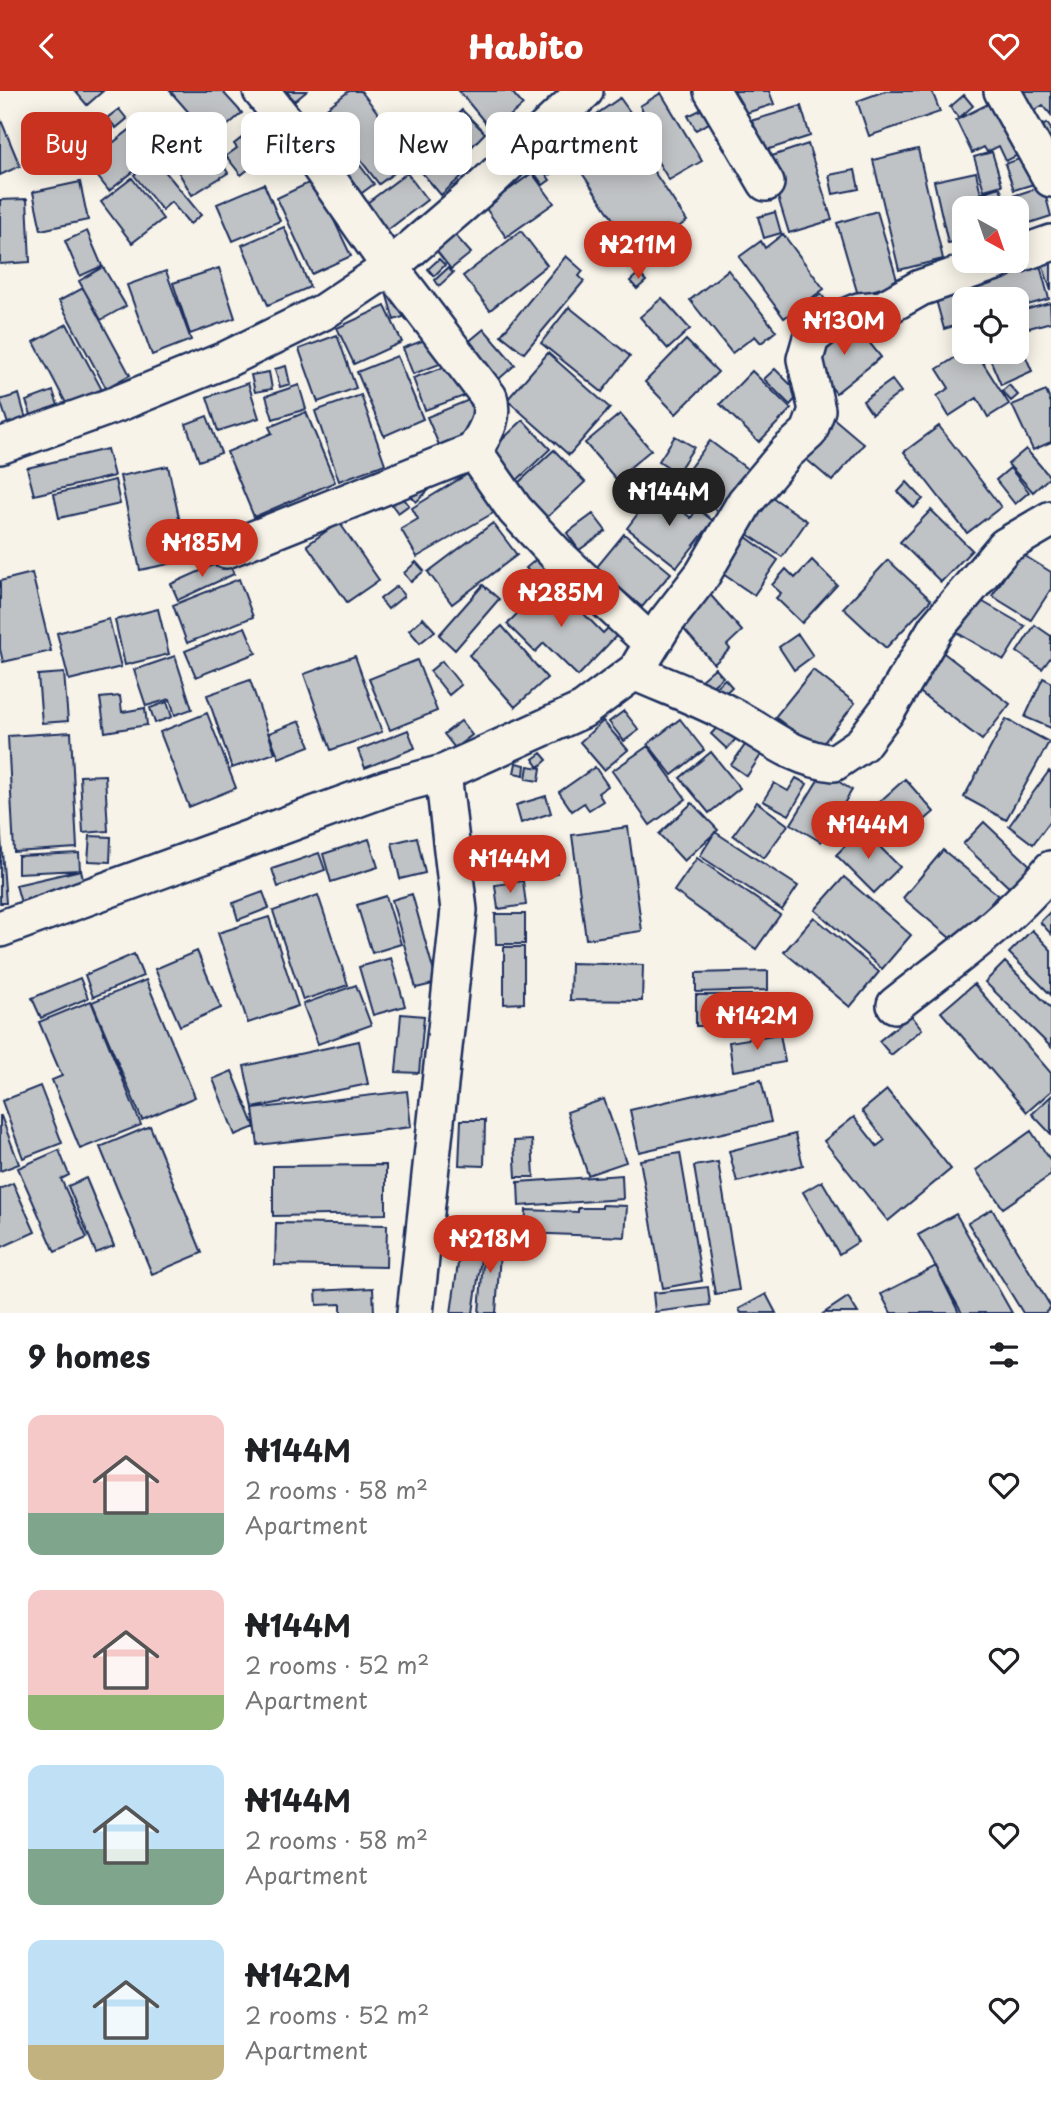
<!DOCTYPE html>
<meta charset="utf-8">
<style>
:root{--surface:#fff;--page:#f2f2f2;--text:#202124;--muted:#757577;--accent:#c8321e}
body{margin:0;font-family:"Playpen Sans",sans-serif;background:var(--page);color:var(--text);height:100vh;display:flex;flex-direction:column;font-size:26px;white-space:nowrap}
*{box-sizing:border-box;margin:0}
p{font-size:23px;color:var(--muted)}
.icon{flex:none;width:38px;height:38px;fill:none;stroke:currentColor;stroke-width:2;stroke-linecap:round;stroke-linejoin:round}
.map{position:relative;height:1222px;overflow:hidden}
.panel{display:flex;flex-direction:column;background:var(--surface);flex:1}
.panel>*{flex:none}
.banner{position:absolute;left:21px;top:21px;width:700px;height:63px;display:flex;gap:14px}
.needle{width:46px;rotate:140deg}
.tools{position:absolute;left:952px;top:105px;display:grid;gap:14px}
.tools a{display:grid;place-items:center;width:77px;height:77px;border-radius:14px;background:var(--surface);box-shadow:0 4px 18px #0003;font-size:35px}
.price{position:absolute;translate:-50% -60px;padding:0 16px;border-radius:24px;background:var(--accent);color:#fff;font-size:23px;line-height:46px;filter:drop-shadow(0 2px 4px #0008)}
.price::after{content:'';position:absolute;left:50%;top:42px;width:21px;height:16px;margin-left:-10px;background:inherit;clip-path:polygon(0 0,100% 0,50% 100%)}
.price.active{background:#222;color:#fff}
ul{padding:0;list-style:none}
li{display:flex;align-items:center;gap:21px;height:175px;padding:0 28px}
li span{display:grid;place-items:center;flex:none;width:196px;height:140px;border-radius:14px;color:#555}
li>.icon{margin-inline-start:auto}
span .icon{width:84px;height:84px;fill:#fffc;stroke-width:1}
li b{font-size:30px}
h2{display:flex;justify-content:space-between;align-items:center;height:84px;padding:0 28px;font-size:30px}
.pill{padding:0 24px;border-radius:14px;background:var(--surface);box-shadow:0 4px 18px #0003;font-size:24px;line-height:63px}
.pill.active{background:var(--accent);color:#fff}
header{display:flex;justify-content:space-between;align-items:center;height:91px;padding:0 28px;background:var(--accent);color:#fff;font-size:32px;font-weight:800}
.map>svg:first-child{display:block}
</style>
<header><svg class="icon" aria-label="back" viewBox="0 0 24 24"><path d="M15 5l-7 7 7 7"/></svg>Habito<svg class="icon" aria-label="heart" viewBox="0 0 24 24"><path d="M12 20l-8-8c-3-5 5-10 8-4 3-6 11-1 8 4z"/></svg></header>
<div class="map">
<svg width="1051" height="1222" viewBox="0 0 1051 1222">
<rect width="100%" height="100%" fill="#f7f3e8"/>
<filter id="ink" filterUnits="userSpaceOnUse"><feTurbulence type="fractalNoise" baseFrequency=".0143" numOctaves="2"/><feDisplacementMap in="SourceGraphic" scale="14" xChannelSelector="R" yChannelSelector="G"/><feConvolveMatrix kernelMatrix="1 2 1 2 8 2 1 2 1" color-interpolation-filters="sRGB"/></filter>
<g filter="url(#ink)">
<path fill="#c0c3c5" stroke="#1b2f5e" stroke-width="2" d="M 75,0 L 103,0 L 87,14 Z
M 170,0 L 222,0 L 242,22 L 212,48 Z
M 286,0 L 307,0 L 295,10 Z
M 349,0 L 361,0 L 413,68 L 379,93 L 323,20 Z
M 459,0 L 511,0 L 523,14 L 492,40 Z
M 729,0 L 769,0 L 774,13 L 737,25 Z
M 885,0 L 932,0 L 940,21 L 869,45 L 857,10 Z
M 1019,0 L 1051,0 L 1051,24 L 1043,14 L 1029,23 Z
M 661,2 L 702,70 L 669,89 L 638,38 L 649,30 L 640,15 Z
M 964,4 L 973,15 L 959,27 L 950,16 Z
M 620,7 L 630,21 L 604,40 L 594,25 Z
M 998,8 L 1024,61 L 1006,70 L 999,55 L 987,61 L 984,56 L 972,62 L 956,29 Z
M 801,15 L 810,45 L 757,62 L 747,31 Z
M 704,17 L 711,31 L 696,39 L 688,25 Z
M 119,18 L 127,28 L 116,37 L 107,27 Z
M 462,19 L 485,42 L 458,70 L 434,46 Z
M 319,20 L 374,93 L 355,107 L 300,35 Z
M 0,27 L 20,75 L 0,84 Z
M 262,31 L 280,54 L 241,84 L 226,65 L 237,57 L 234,53 Z
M 1047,32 L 1051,38 L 1051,59 L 1035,41 Z
M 132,37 L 154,64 L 109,100 L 87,72 Z
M 202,38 L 228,82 L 192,104 L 166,60 Z
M 632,48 L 687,130 L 637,164 L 582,82 Z
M 808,53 L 832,129 L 789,142 L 766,67 Z
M 563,55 L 573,70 L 550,84 L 540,70 Z
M 918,58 L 943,168 L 899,179 L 873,69 Z
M 439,61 L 461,86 L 441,104 L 419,78 Z
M 992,61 L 1002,94 L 984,99 L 974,66 Z
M 1028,65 L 1037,92 L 1014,99 L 1005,73 Z
M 154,67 L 201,124 L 190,133 L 171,111 L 162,119 L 134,84 Z
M 540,75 L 550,89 L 543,94 L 533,80 Z
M 855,79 L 859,98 L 833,103 L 829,84 Z
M 976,81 L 984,117 L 964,117 L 964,149 L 948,152 L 934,90 Z
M 407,82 L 427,109 L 380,145 L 359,118 Z
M 532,82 L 554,112 L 506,146 L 485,116 Z
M 132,87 L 163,128 L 132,152 L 101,111 Z
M 315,89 L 351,165 L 312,183 L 277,107 Z
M 80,91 L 88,129 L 41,139 L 33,101 Z
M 264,93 L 280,130 L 233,150 L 217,113 Z
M 1043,95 L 1051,125 L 1017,136 L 1017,117 L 987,117 L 982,102 L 1000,96 L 1004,108 Z
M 27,108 L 30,171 L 0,173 L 0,109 Z
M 877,120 L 898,192 L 858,204 L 837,132 Z
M 775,121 L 781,142 L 764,147 L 758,126 Z
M 284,136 L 310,196 L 268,214 L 242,154 Z
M 87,140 L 102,175 L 80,185 L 65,150 Z
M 521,140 L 547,174 L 490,219 L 463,185 Z
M 783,143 L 824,198 L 784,227 L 739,166 L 761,150 L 765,157 Z
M 455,144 L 471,162 L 451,178 L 436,159 Z
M 566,165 L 583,180 L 579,185 L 584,190 L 524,262 L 501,244 Z
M 1051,166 L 1051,200 L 1041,169 Z
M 1038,167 L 1049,208 L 1017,217 L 1017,208 L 964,208 L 964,232 L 944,238 L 933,198 Z
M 439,168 L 445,174 L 434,185 L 428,178 Z
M 103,176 L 126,215 L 101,229 L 79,190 Z
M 219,177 L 235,227 L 190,243 L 173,192 Z
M 448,177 L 453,182 L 439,195 L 435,189 Z
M 728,179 L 776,240 L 761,252 L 755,245 L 732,262 L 690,209 Z
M 166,180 L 191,249 L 152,264 L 127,194 Z
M 639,182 L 646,190 L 637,198 L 630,190 Z
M 383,191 L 406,225 L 394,229 Z
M 83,197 L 130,284 L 106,297 L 59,210 Z
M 821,203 L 827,211 L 818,218 L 812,210 Z
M 662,207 L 690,238 L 668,258 L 640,226 Z
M 1050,212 L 1051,231 L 1018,240 L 1017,221 Z
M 385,215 L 402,251 L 354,273 L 337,237 Z
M 569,216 L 630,265 L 602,301 L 541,252 Z
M 852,230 L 881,266 L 836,302 L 808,267 Z
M 67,233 L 102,299 L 68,316 L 34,251 Z
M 484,238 L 515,274 L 492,294 L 461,257 Z
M 337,244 L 356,297 L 318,311 L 299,258 Z
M 1017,245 L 1032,280 L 1001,294 L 987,261 L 1017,261 Z
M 430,247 L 440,273 L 413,283 L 403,257 Z
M 686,249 L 718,281 L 676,323 L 645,291 Z
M 964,261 L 976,261 L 1009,313 L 988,326 L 977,307 L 949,325 L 937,305 L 949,297 L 937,278 Z
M 548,262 L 610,317 L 569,364 L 507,309 Z
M 397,265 L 423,328 L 384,345 L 357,281 Z
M 456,272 L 467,304 L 425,319 L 413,287 Z
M 286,275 L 290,293 L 280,296 L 275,278 Z
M 775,278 L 800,303 L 790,314 L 764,288 Z
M 752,280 L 791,318 L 759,351 L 720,313 Z
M 269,281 L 272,298 L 255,301 L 251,284 Z
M 892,289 L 901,301 L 872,323 L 863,310 Z
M 248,292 L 259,327 L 218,340 L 207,306 Z
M 299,294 L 306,318 L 273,328 L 266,305 Z
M 1009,294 L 1018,304 L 1011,310 L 1002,300 Z
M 53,300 L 59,317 L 32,326 L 26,310 Z
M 1046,300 L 1051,312 L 1051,351 L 1033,359 L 1012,314 Z
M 19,303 L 29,339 L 12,345 L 0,309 Z
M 361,304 L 385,373 L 339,390 L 315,320 Z
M 469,309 L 481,337 L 439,354 L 427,326 Z
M 306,321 L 335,391 L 254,426 L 227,361 L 272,342 L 269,336 Z
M 620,323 L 651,359 L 616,388 L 585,352 Z
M 207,325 L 221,362 L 199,370 L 186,333 Z
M 832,326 L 864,353 L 832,390 L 800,363 Z
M 523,329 L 550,358 L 515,391 L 488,362 Z
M 939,335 L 1001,416 L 967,442 L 904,361 Z
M 675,345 L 694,356 L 677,382 L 659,370 Z
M 710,350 L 750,380 L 719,421 L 679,391 Z
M 107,358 L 114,385 L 34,404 L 27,377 Z
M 1026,358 L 1050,386 L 1033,401 L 1008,373 Z
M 554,359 L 585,391 L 542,431 L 516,394 Z
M 168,375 L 188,469 L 140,479 L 120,385 Z
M 1010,377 L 1029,401 L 1015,413 L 996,389 Z
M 471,381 L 495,421 L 417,466 L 401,438 L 418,428 L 412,417 Z
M 420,386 L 430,398 L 416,411 L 406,399 Z
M 115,389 L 120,413 L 59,427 L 54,403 Z
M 907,391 L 923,408 L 914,417 L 898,401 Z
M 656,399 L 691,427 L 697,417 L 713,430 L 677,476 L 627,437 Z
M 399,402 L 409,414 L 398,422 L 389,410 Z
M 766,402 L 807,430 L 782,466 L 741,439 Z
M 931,419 L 972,459 L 941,491 L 900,451 Z
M 593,423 L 606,440 L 579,459 L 567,442 Z
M 339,431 L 379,489 L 347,511 L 307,454 Z
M 493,432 L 517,464 L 452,513 L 428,481 Z
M 624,443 L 671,482 L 642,516 L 596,477 Z
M 742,443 L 778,469 L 754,504 L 717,479 Z
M 546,460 L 561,478 L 541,495 L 526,477 Z
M 1020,462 L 1051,481 L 1051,498 L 1031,529 L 992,505 Z
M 227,468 L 234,483 L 178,509 L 171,493 Z
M 812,469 L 837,494 L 802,532 L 776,507 L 781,502 L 772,494 L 786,478 L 795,487 Z
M 888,469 L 931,509 L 886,557 L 843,517 Z
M 416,471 L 424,480 L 411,491 L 404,482 Z
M 32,482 L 51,560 L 3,571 L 0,558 L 0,490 Z
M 239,488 L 253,526 L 187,552 L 173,514 Z
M 550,489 L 603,542 L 612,533 L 620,541 L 578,585 L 544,552 L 535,561 L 507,533 Z
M 483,494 L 499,508 L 455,559 L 439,544 Z
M 397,495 L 404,505 L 388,518 L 380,508 Z
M 707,500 L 742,540 L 727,554 L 730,558 L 714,573 L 675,528 Z
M 969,503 L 1025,535 L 1004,569 L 949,537 Z
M 158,518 L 169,563 L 125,574 L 115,529 Z
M 423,527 L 435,540 L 420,552 L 409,539 Z
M 109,528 L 121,576 L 69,589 L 57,542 Z
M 1035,534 L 1051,545 L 1051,566 L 1042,578 L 1017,561 Z
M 502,535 L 547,587 L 515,616 L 469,564 Z
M 245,536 L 256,562 L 196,586 L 185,560 Z
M 798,543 L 813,565 L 794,579 L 779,556 Z
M 936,556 L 1010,613 L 982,649 L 908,592 Z
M 175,565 L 192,618 L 175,624 L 170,608 L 146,615 L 134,579 Z
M 355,565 L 382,641 L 331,659 L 304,583 Z
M 417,569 L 437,620 L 390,639 L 369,588 Z
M 442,570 L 461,594 L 449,604 L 430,580 Z
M 715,577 L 723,586 L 709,598 L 701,589 Z
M 813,579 L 855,612 L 818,659 L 775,626 Z
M 64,582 L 68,630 L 42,632 L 38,584 Z
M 1043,587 L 1051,591 L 1051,637 L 1025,626 Z
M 725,588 L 732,596 L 718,609 L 711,600 Z
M 250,589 L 275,662 L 232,677 L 207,604 Z
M 120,605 L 122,621 L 145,617 L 147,634 L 105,641 L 100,607 Z
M 167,611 L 172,626 L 155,632 L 150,617 Z
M 624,620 L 639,639 L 624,650 L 609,631 Z
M 207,622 L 236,697 L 189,716 L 160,641 Z
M 680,628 L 704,659 L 672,684 L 648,653 Z
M 725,628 L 740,643 L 727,658 L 711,643 Z
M 1006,628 L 1049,651 L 1006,729 L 964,706 Z
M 300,630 L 310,655 L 279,667 L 269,642 Z
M 461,630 L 472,644 L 455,657 L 444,643 Z
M 603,630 L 628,659 L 604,679 L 580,651 Z
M 408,639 L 415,657 L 365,677 L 358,659 Z
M 71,641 L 77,757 L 14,761 L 8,645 Z
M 750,647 L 765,658 L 747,685 L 731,674 Z
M 648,655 L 686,708 L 650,734 L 612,680 Z
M 711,661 L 740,697 L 709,722 L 680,687 Z
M 541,662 L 547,669 L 539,676 L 533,668 Z
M 516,672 L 525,674 L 524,684 L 514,682 Z
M 528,675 L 541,677 L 539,690 L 526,688 Z
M 595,676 L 608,695 L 598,702 L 603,710 L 589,719 L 584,712 L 572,720 L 559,701 Z
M 1049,680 L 1051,682 L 1051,729 L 1033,753 L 1009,735 Z
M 823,681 L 852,699 L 821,751 L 791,733 Z
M 105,684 L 108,740 L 83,742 L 80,685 Z
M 796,687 L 807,693 L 789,724 L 763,710 L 774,692 L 788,700 Z
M 905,688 L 934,721 L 905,746 L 877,713 Z
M 546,705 L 551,722 L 521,732 L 516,714 Z
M 757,711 L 788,734 L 764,767 L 733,744 Z
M 692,712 L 718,739 L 684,770 L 659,743 Z
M 984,731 L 1035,779 L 1014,801 L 963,753 Z
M 0,733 L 6,812 L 0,812 Z
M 628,736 L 642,840 L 586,848 L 572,744 Z
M 862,738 L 900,776 L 874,802 L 836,764 Z
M 715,741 L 798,795 L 782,819 L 700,765 Z
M 90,745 L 111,746 L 110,771 L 88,770 Z
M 417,746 L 425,782 L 400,788 L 392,752 Z
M 369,748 L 378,776 L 331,791 L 323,763 Z
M 552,756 L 557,782 L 525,787 L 521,762 Z
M 943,759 L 998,804 L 957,853 L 903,807 Z
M 79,762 L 80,779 L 18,782 L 18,765 Z
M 319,762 L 325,779 L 278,796 L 272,778 Z
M 697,767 L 780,824 L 756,858 L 674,800 Z
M 81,779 L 85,797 L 21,812 L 16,794 Z
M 844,786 L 911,844 L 882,878 L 815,819 Z
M 523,790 L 526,814 L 498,818 L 495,794 Z
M 263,801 L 269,817 L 238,829 L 233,812 Z
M 412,803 L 437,892 L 416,897 L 392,809 Z
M 318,804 L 348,894 L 303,909 L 273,820 Z
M 386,805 L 401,853 L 372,862 L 357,814 Z
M 1051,820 L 1051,843 L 1040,831 Z
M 495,823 L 525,823 L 525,853 L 496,853 Z
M 269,826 L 298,915 L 248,932 L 218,842 Z
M 814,826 L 879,881 L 850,916 L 784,861 Z
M 1032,839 L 1051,859 L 1051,904 L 1009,862 Z
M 504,856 L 524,856 L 524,912 L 504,913 Z
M 197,860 L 221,917 L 180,935 L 155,878 Z
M 134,863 L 143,885 L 93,906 L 85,884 Z
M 391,867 L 405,915 L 373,924 L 359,876 Z
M 1005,871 L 1051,917 L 1051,956 L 985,891 Z
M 571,872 L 643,874 L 642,910 L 570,909 Z
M 768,880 L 768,899 L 696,901 L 696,882 Z
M 80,887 L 88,907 L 41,927 L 32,907 Z
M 146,889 L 195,1006 L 142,1029 L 92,911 Z
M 974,893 L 1051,982 L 1051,1000 L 1027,1021 L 941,921 Z
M 356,894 L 371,934 L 318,953 L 303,913 Z
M 696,904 L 776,904 L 776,935 L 696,935 Z
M 91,910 L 141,1034 L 80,1058 L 52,989 L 62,985 L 39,931 Z
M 401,923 L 424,925 L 419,982 L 396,981 Z
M 911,924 L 922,938 L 891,964 L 879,950 Z
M 780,943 L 785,971 L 733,980 L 729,951 Z
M 359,950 L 368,993 L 253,1017 L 244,975 Z
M 232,980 L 255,1036 L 235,1044 L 213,988 Z
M 761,989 L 771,1031 L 639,1061 L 630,1019 Z
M 40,995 L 62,1052 L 23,1067 L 2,1010 Z
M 887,999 L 951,1078 L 888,1130 L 824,1050 L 854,1026 L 877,1055 L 885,1049 L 862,1020 Z
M 407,1000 L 411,1036 L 258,1054 L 253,1018 Z
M 1051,1005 L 1051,1043 L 1032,1023 Z
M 604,1008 L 626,1071 L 588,1084 L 567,1021 Z
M 1,1025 L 19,1073 L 0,1080 L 0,1025 Z
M 461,1029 L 485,1029 L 484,1075 L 459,1074 Z
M 150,1035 L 202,1162 L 152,1183 L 100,1056 Z
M 1031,1040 L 1051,1070 L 1051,1084 L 1003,1117 L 976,1079 Z
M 795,1043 L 803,1074 L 737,1091 L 729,1060 Z
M 532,1049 L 534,1086 L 516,1086 L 514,1050 Z
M 59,1059 L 69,1084 L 61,1088 L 87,1147 L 55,1161 L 18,1077 Z
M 680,1062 L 702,1190 L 663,1197 L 640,1069 Z
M 718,1071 L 739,1199 L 715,1203 L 694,1075 Z
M 386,1074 L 386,1123 L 273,1125 L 273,1075 Z
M 622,1084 L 623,1108 L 519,1115 L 518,1091 Z
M 86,1087 L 114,1155 L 96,1162 L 68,1095 Z
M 822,1090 L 858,1151 L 839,1163 L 803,1101 Z
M 13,1092 L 35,1141 L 0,1157 L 0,1098 Z
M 602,1114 L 627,1115 L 625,1146 L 525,1142 L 526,1119 L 578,1121 L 578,1117 L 602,1117 Z
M 992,1118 L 1051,1216 L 1045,1222 L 1023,1222 L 968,1132 Z
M 956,1123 L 1012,1222 L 962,1222 L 918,1144 Z
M 276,1132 L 387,1134 L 386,1176 L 275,1174 Z
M 462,1144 L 484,1147 L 473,1222 L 451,1222 Z
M 485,1145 L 501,1147 L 496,1222 L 479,1222 Z
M 936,1175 L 959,1222 L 891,1222 L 881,1203 Z
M 708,1196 L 710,1214 L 655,1221 L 653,1202 Z
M 373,1197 L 374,1222 L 341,1222 L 341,1213 L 317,1214 L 316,1200 Z
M 766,1203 L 776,1222 L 741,1222 L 739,1218 Z
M 848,1206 L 858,1222 L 824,1222 Z"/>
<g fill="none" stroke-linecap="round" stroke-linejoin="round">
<defs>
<path id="minor" d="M 261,0 L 308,59 L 390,176 L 489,306 C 495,329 485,341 474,360 L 515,419 L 557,464 L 652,553
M 712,0 L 766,92
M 1002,0 L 1051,88
M 1017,164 L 1051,152
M 0,355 L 117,313 L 225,269 L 323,221 L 390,176 L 484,95 L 585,0
M 226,459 L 474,360
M 640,573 L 665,532 L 703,483 L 745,411 L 787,361 L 809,341 L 817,319 L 805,268 L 811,247 L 830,232 L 859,220 L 883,218 L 920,197 L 999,170
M 0,838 L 387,697 L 443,682 L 583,619 L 634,581 C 663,594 694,605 723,620 C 763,639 788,667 834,672 L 862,653 L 889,617 L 936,537 L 1005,455 L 1051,428
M 895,914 C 948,872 1008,831 1051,778
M 415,1222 L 459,819 L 443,682"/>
</defs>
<use href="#minor" stroke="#1b2f5e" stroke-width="40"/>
<use href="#minor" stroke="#f7f3e8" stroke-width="35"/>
</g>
</g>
</svg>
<div class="tools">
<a><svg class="needle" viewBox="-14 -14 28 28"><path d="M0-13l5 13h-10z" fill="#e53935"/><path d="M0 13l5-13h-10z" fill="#757577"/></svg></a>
<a><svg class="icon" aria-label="locate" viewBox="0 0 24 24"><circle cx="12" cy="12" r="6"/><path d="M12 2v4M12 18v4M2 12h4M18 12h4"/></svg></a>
</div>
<b class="price" style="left:638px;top:190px">₦211M</b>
<b class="price" style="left:844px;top:266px">₦130M</b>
<b class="price active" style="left:669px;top:437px">₦144M</b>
<b class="price" style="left:202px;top:488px">₦185M</b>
<b class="price" style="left:561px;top:538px">₦285M</b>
<b class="price" style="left:868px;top:770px">₦144M</b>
<b class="price" style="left:510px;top:804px">₦144M</b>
<b class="price" style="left:757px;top:961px">₦142M</b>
<b class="price" style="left:490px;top:1184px">₦218M</b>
<div class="banner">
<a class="pill active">Buy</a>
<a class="pill">Rent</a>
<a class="pill">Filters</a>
<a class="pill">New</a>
<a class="pill">Apartment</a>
</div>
</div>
<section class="panel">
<h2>9 homes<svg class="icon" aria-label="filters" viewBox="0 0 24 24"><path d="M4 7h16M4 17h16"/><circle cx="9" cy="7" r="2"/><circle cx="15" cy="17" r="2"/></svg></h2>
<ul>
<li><span style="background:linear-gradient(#f6c9c9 70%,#7fa58c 0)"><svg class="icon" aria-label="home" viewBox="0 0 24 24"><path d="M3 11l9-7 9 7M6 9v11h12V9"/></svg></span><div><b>₦144M</b><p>2 rooms · 58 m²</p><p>Apartment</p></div><svg class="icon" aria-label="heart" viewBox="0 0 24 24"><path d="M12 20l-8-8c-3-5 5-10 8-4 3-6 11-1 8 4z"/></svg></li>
<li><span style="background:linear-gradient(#f6c9c9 75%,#8fb573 0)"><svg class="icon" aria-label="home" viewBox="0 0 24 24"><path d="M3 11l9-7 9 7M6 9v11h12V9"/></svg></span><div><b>₦144M</b><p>2 rooms · 52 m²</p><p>Apartment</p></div><svg class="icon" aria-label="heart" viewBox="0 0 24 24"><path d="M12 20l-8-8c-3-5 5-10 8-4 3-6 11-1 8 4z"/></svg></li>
<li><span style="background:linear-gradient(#bfe0f5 60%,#7fa58c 0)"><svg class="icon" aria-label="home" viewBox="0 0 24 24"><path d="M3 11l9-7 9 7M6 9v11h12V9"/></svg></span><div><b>₦144M</b><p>2 rooms · 58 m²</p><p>Apartment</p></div><svg class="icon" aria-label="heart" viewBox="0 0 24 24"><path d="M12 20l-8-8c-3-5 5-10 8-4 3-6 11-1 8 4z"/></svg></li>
<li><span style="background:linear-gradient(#bfe0f5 75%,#c2b280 0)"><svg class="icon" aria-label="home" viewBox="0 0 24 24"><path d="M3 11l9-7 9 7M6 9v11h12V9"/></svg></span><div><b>₦142M</b><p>2 rooms · 52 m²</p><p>Apartment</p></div><svg class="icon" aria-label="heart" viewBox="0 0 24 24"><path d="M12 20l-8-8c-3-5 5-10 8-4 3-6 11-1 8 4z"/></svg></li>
</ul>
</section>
